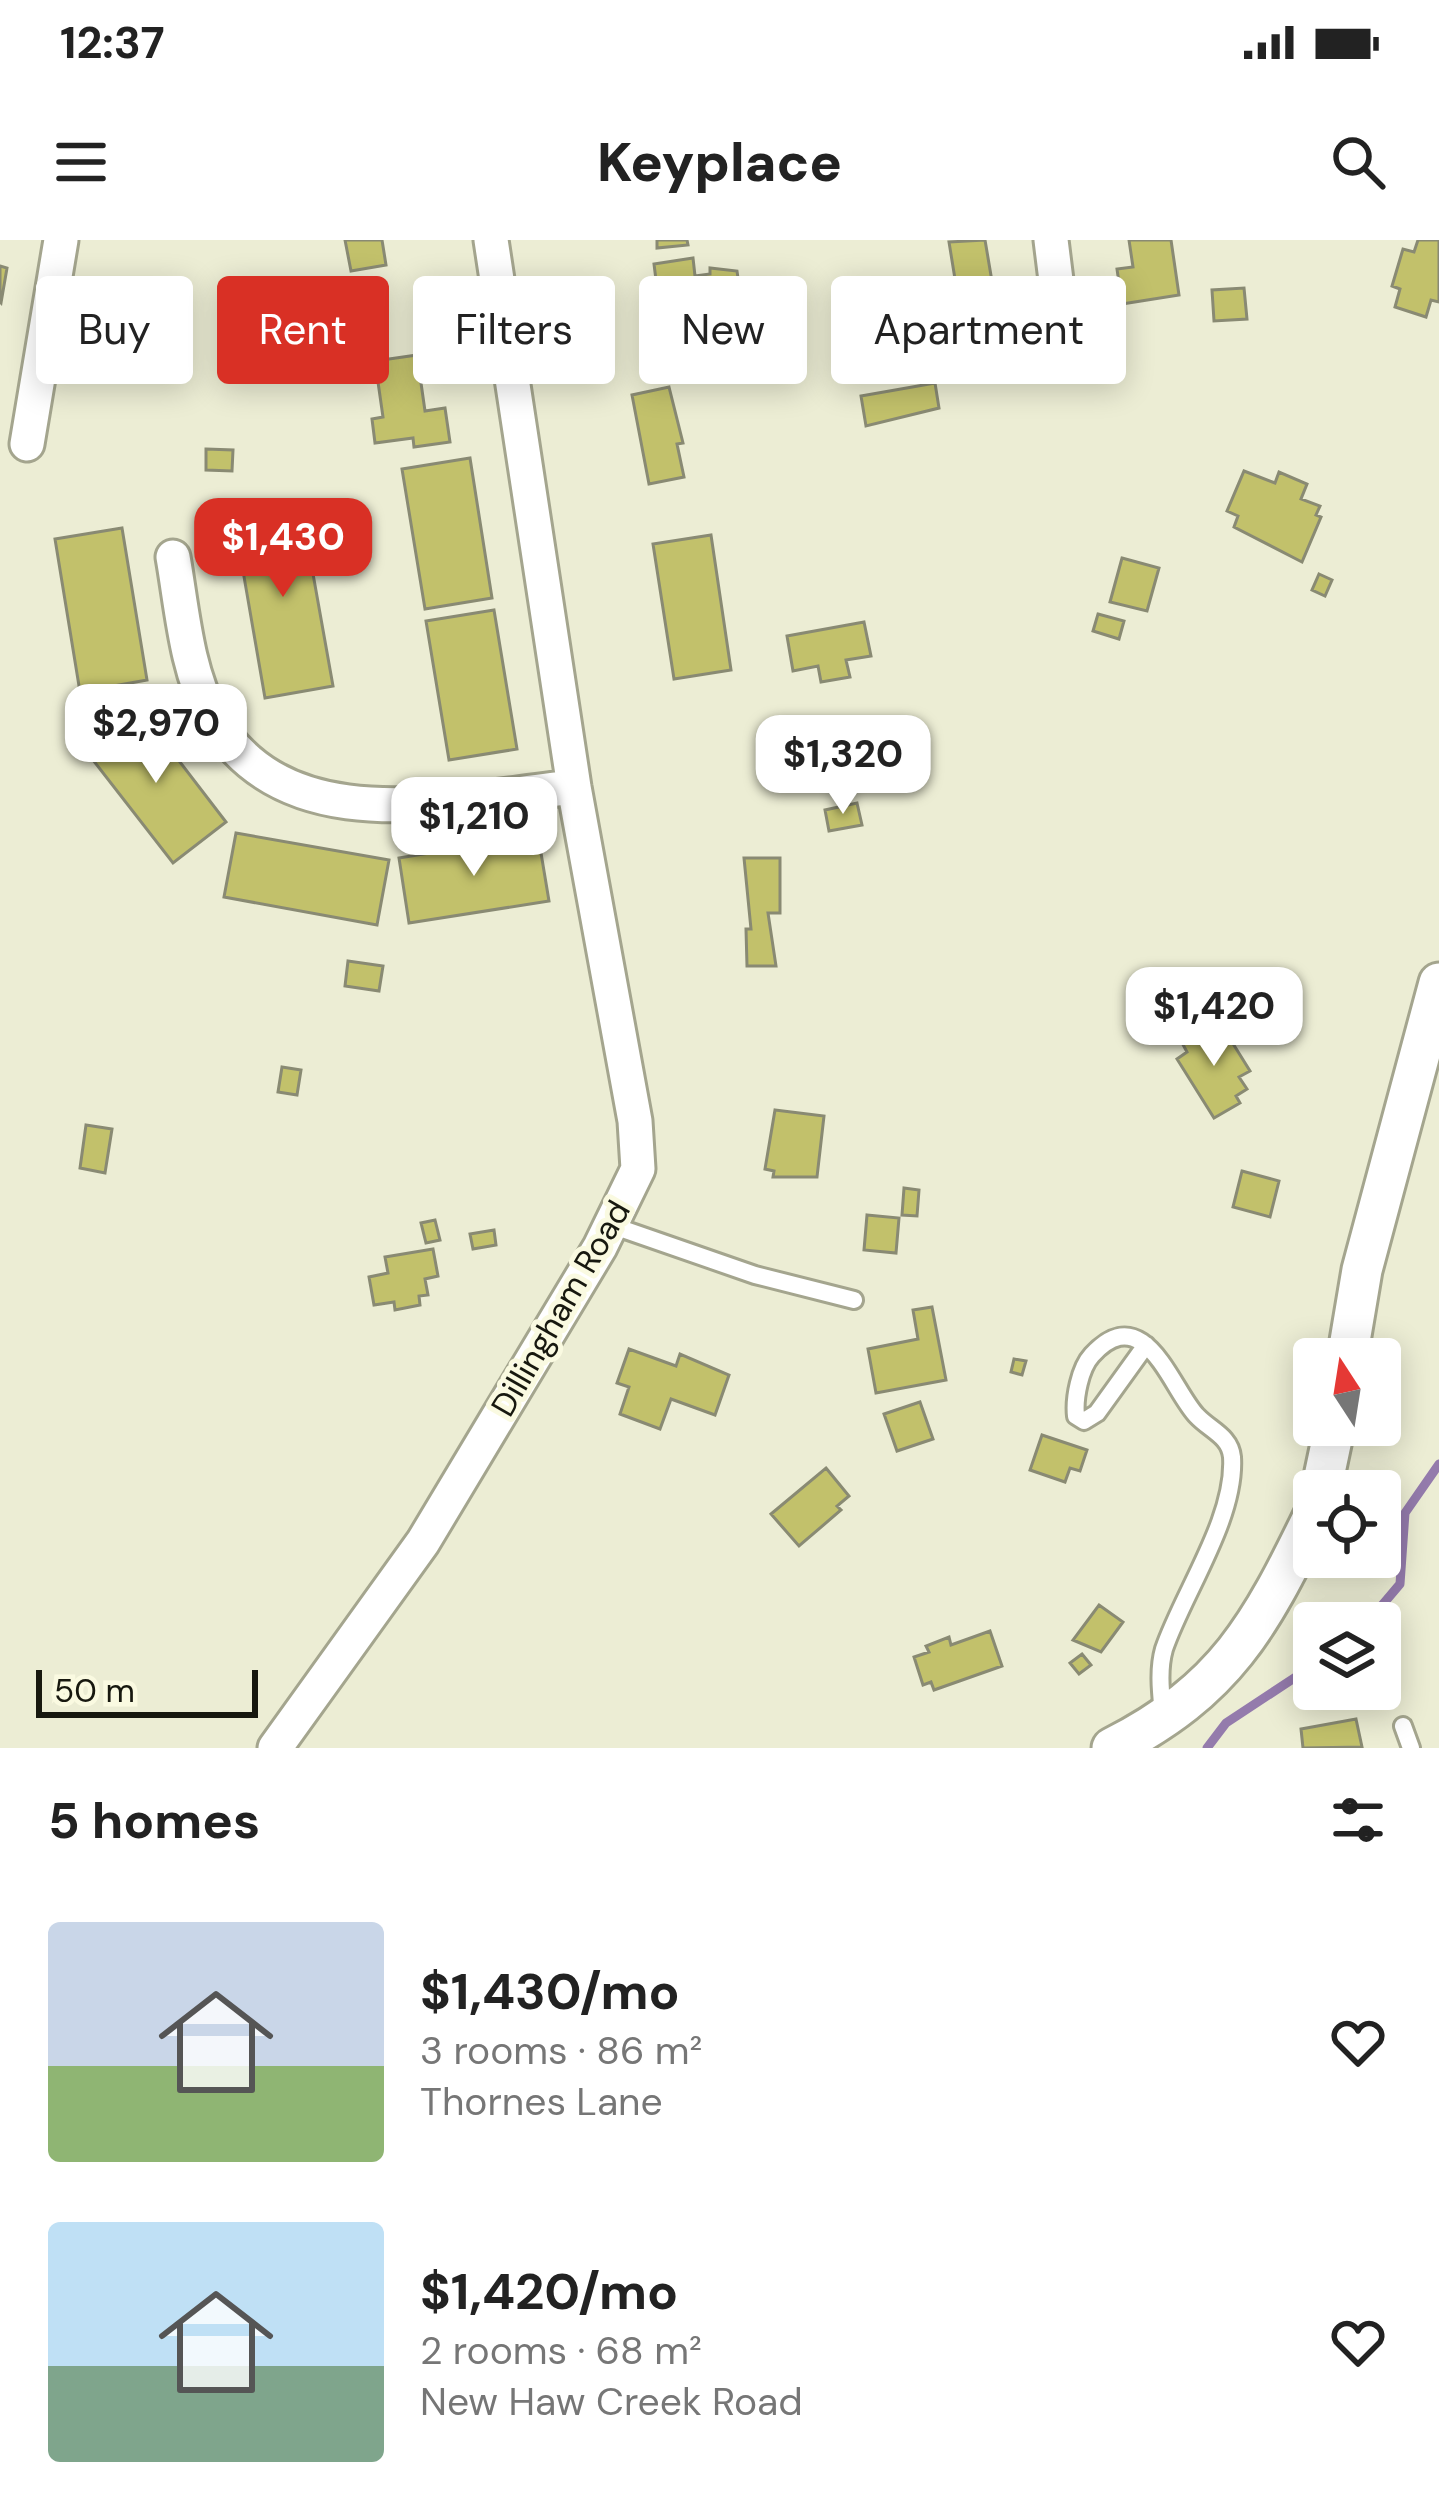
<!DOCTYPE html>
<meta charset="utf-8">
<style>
:root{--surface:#fff;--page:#f6f6f6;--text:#222;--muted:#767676;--accent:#d93025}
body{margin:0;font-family:"DM Sans",sans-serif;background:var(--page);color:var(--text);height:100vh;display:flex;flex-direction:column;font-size:45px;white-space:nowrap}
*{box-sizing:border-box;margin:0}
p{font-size:39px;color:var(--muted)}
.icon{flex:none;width:66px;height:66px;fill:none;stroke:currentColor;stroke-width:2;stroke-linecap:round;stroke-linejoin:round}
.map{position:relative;height:1508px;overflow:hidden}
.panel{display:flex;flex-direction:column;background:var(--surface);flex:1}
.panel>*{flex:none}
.guide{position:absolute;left:36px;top:36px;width:1368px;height:108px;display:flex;gap:24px}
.needle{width:78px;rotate:348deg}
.buttons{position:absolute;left:1293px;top:1098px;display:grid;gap:24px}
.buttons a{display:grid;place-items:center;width:108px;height:108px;border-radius:12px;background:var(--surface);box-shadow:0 6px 30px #0003;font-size:60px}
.scale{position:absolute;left:36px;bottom:30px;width:222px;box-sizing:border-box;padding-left:12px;border:6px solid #17180f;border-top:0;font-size:33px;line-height:42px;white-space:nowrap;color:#17180f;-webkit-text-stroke:9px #fafae1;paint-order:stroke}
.price{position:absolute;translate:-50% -102px;padding:0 27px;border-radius:24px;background:#fff;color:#222;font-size:39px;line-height:78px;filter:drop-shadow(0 3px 6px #0008)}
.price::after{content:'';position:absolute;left:50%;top:72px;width:36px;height:27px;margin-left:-18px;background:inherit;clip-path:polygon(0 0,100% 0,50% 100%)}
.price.selected{background:var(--accent);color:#fff}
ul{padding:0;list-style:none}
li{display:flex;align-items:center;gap:36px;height:300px;padding:0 48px}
li span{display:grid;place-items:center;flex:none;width:336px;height:240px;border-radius:12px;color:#555}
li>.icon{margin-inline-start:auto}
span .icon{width:144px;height:144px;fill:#fffc;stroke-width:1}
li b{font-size:51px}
h2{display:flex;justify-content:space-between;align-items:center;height:144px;padding:0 48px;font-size:51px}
.chip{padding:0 42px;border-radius:12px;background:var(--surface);box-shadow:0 6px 30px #0003;font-size:42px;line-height:108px}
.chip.selected{background:var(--accent);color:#fff}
.status{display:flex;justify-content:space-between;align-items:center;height:84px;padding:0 60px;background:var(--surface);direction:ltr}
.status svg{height:33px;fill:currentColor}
header{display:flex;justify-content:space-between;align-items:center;height:156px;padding:0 48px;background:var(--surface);font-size:54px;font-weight:800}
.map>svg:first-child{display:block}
</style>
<div class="status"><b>12:37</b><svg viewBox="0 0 49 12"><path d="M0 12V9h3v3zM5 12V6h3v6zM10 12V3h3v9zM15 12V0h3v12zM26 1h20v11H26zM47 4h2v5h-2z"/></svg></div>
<header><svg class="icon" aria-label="menu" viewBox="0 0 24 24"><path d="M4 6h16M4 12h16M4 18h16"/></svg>Keyplace<svg class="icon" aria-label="search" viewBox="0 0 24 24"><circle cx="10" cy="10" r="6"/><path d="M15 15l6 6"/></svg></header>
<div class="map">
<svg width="1439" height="1508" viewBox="0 0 1439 1508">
<rect width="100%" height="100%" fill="#ecedd4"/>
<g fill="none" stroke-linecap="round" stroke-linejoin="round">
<path stroke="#947bac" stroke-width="9" d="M 1367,1383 L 1400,1344 L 1405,1273 L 1439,1224
M 1207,1508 L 1226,1483 L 1314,1425"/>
</g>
<path fill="#c2c16b" stroke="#898a73" stroke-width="3" d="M 345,0 L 382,0 L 386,25 L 351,31 Z
M 657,0 L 687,0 L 688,5 L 657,8 Z
M 985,0 L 997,71 L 961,76 L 949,2 Z
M 1129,0 L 1171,0 L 1179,55 L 1122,64 L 1117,29 L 1133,27 Z
M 1418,0 L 1439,0 L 1439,62 L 1431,60 L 1426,77 L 1395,67 L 1400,49 L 1392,46 L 1403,9 L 1414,12 Z
M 693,18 L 695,36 L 710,34 L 710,28 L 737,31 L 740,52 L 716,55 L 718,69 L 699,72 L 701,84 L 671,87 L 668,63 L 659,64 L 654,24 Z
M 0,26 L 7,28 L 1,63 L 0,62 Z
M 98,46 L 131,52 L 118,130 L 57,119 L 70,48 L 97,53 Z
M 1244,48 L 1247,79 L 1214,81 L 1212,50 Z
M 789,107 L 793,122 L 766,128 L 763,113 Z
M 417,115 L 425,171 L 445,168 L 450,202 L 414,207 L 413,198 L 375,203 L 372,179 L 383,177 L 375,121 Z
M 935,143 L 939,168 L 866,186 L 861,156 Z
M 669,147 L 683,203 L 677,204 L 684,237 L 649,244 L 632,155 Z
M 206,209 L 233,210 L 232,231 L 206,230 Z
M 470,218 L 492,358 L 425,369 L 402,229 Z
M 1244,231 L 1275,243 L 1279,232 L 1307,244 L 1301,259 L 1320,266 L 1316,275 L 1321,277 L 1302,322 L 1234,287 L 1238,276 L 1227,271 Z
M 300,261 L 333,446 L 265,458 L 233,273 Z
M 122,288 L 147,440 L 80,452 L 55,299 Z
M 711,295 L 731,430 L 674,439 L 653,304 Z
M 1122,318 L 1159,328 L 1147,371 L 1110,362 Z
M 1319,334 L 1332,340 L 1325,356 L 1312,350 Z
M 494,370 L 517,509 L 449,520 L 426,381 Z
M 1098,374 L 1124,381 L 1119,399 L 1093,391 Z
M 864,382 L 871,416 L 846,420 L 850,437 L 821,442 L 818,426 L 793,431 L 787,396 Z
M 140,470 L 226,582 L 173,623 L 86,511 Z
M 857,563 L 862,585 L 829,591 L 825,570 Z
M 236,593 L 389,620 L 377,685 L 224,657 Z
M 538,595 L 549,661 L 409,683 L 399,618 Z
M 744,618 L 780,618 L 780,673 L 768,673 L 776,726 L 747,726 L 746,689 L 751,689 Z
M 348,721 L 383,726 L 379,751 L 345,746 Z
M 1207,783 L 1217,800 L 1227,794 L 1250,831 L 1239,837 L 1247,849 L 1236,856 L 1240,863 L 1214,878 L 1177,819 L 1187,812 L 1180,799 Z
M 282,827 L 301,830 L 297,855 L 278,852 Z
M 775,870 L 824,876 L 817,937 L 773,937 L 774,931 L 765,929 Z
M 86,885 L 112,889 L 105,933 L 80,928 Z
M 1242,931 L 1279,941 L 1270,977 L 1233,967 Z
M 904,948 L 919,950 L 917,976 L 902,975 Z
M 867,975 L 899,978 L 896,1013 L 864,1010 Z
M 435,980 L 440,1000 L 426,1003 L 421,983 Z
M 494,990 L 496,1005 L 473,1009 L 470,994 Z
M 433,1009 L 438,1036 L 425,1039 L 428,1055 L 419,1056 L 420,1065 L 395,1070 L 394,1062 L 374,1065 L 369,1037 L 388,1033 L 385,1017 Z
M 932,1067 L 946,1140 L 876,1153 L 868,1109 L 918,1099 L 913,1070 Z
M 629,1109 L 676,1126 L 680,1114 L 729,1135 L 715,1175 L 671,1159 L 660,1189 L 620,1174 L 629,1147 L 617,1143 Z
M 1014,1119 L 1026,1121 L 1022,1135 L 1011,1132 Z
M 920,1162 L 933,1199 L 897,1211 L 884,1174 Z
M 1042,1195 L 1087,1210 L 1080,1231 L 1070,1228 L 1065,1242 L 1030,1230 Z
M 826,1228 L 849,1256 L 837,1266 L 841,1270 L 799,1306 L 771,1274 Z
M 1099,1365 L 1123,1382 L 1101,1412 L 1073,1400 Z
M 990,1391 L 1002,1426 L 934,1450 L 931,1442 L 923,1445 L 914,1417 L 929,1412 L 926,1406 L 949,1397 L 951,1405 Z
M 1082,1414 L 1091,1425 L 1079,1434 L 1070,1423 Z
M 1356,1479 L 1362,1507 L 1303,1508 L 1301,1489 Z"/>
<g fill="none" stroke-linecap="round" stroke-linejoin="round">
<defs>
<path id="service" d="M 611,985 L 755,1035 L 854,1060
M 1146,1105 L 1097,1173 L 1084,1181 L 1076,1176 C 1074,1158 1080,1128 1092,1115 C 1145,1057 1172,1151 1197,1176 C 1210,1190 1230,1196 1232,1217 C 1236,1278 1183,1353 1164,1409 C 1158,1430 1161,1453 1163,1474
M 1403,1486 L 1411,1508"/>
<path id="minor" d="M 1051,0 L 1063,97
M 27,204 L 61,0
M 173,317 C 182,368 186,430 212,476 C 285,605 455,559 574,547
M 275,1508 L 423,1302 L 600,1007 L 638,929 L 635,881 L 574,547 L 491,0"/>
<path id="tertiary" d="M 1347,1119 L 1362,1030 L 1439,743
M 1321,1251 L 1335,1185
M 1112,1508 C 1226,1450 1260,1386 1314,1275"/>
</defs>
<use href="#service" stroke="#a4a58e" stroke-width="22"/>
<use href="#minor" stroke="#a4a58e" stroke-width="39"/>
<use href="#tertiary" stroke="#a4a58e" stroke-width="45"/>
<use href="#service" stroke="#fff" stroke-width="16"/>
<use href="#minor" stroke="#fff" stroke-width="33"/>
<use href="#tertiary" stroke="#fff" stroke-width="39"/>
</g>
<g text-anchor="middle" stroke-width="10" stroke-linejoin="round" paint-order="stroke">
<g font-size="33" fill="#17180f" stroke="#fafae1">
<text transform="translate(560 1068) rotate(-60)" y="12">Dillingham Road</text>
</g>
</g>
</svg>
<div class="buttons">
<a><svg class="needle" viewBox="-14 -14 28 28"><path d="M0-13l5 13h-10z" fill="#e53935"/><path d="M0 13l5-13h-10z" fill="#767676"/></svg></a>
<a><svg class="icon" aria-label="locate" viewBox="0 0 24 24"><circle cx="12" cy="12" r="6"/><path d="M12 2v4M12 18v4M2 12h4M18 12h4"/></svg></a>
<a><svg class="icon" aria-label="layers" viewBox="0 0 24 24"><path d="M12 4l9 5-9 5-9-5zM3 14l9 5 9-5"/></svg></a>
</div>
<div class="scale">50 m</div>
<b class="price selected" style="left:283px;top:360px">$1,430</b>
<b class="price" style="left:156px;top:546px">$2,970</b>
<b class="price" style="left:843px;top:577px">$1,320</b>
<b class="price" style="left:474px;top:639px">$1,210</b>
<b class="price" style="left:1214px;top:829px">$1,420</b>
<div class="guide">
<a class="chip">Buy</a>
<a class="chip selected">Rent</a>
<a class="chip">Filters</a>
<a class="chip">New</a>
<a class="chip">Apartment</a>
</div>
</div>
<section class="panel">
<h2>5 homes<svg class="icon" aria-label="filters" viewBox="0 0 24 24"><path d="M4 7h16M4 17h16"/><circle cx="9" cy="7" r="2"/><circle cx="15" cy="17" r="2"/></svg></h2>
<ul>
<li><span style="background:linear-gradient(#c9d6e8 60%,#8fb573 0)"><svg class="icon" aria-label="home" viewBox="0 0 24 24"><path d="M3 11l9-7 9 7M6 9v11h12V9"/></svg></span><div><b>$1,430/mo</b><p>3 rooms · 86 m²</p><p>Thornes Lane</p></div><svg class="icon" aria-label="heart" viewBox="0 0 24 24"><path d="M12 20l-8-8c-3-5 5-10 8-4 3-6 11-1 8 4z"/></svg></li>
<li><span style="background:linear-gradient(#bfe0f5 60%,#7fa58c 0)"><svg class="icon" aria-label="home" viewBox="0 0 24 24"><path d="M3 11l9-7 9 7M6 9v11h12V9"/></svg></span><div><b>$1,420/mo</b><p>2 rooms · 68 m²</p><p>New Haw Creek Road</p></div><svg class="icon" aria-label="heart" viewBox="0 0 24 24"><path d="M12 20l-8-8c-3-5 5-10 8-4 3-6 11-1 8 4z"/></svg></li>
</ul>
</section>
